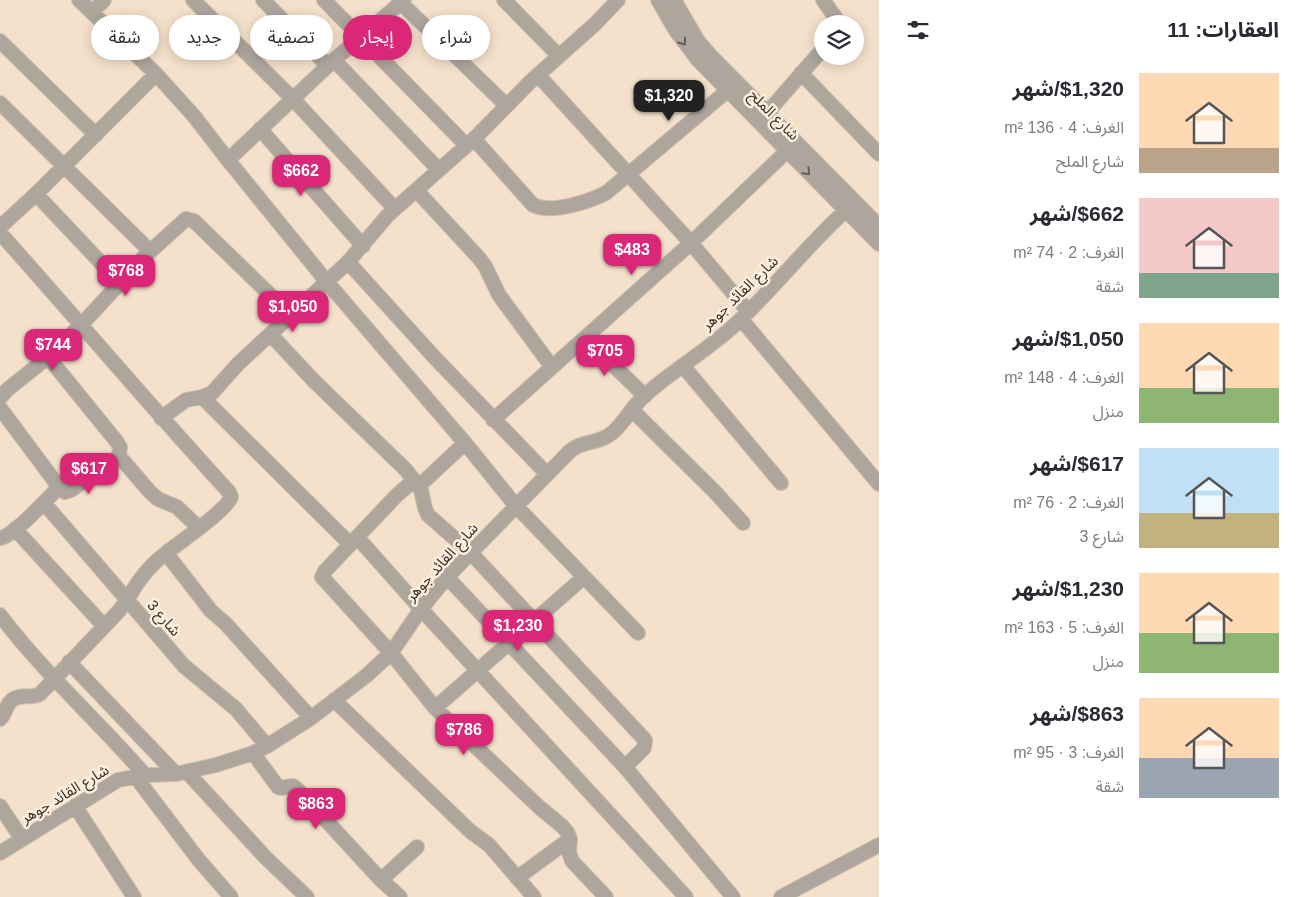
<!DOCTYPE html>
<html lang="ar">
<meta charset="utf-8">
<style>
:root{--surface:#fff;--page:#f7f7f7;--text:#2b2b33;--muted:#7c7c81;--accent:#db2777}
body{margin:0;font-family:Arial,"Noto Sans Arabic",sans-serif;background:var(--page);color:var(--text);direction:rtl;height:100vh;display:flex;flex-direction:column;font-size:19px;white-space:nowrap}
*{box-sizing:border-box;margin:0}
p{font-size:16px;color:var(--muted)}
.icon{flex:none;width:28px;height:28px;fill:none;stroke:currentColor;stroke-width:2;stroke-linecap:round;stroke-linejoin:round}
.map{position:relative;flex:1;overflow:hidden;direction:ltr}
.side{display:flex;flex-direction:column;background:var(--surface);width:425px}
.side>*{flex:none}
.top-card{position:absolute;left:15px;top:15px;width:475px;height:45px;direction:rtl;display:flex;gap:10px}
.buttons{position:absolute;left:814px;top:15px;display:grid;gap:10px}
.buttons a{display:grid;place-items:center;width:50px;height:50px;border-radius:50%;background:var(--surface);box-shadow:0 2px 12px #0003;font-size:25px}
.price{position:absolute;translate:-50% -42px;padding:0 11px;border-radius:10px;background:var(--accent);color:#fff;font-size:16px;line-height:32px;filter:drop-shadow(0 1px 2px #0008)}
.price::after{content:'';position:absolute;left:50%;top:30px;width:15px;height:11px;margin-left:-8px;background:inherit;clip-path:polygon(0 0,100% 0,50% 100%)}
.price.on{background:#222;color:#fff}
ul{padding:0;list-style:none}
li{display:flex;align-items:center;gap:15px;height:125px;padding:0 25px}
li span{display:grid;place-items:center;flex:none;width:140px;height:100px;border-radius:0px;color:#555}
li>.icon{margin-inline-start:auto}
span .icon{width:60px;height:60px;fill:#fffc;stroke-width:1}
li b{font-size:21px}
h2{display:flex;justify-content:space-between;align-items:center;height:60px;padding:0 25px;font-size:21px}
.tag{padding:0 18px;border-radius:22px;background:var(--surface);box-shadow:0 2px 12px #0003;font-size:18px;line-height:45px}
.tag.on{background:var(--accent);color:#fff}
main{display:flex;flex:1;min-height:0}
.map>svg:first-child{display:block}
</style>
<main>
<section class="side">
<h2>العقارات: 11<svg class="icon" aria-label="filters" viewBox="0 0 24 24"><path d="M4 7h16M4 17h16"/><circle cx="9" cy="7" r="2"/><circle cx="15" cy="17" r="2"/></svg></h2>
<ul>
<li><span style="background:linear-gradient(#ffd9b3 75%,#b9a48a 0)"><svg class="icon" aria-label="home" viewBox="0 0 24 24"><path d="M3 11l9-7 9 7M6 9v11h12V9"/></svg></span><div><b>$1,320/شهر</b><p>الغرف: 4 · 136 m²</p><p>شارع الملح</p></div></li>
<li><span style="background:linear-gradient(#f6c9c9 75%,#7fa58c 0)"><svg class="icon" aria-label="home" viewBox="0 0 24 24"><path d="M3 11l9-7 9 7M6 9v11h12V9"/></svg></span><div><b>$662/شهر</b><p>الغرف: 2 · 74 m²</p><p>شقة</p></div></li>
<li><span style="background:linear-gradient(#ffd9b3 65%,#8fb573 0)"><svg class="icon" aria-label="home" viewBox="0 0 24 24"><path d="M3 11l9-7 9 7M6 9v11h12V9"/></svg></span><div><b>$1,050/شهر</b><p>الغرف: 4 · 148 m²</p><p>منزل</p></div></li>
<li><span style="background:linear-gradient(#bfe0f5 65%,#c2b280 0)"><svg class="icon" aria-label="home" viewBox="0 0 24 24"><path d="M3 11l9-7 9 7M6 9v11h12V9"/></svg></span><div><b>$617/شهر</b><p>الغرف: 2 · 76 m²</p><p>شارع 3</p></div></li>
<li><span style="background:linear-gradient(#ffd9b3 60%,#8fb573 0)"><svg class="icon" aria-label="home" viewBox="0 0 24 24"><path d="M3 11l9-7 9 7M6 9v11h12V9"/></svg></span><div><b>$1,230/شهر</b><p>الغرف: 5 · 163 m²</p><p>منزل</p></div></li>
<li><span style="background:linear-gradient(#ffd9b3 60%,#9aa5b1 0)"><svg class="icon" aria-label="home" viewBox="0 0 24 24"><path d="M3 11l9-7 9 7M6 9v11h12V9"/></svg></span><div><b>$863/شهر</b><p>الغرف: 3 · 95 m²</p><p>شقة</p></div></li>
</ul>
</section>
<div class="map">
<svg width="879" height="897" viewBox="0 0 879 897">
<rect width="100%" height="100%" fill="#f4e1cb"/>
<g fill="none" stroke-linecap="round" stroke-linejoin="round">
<defs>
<path id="minor" d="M 79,0 L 156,74 L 194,116 L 228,160 L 327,282 L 465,443 L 516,506 L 638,633
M 193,0 L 293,99 L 395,209
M 263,0 L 328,66
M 324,0 L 466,145
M 504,0 L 559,56
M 658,0 L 676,31 L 698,60 L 879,244
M 674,0 L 698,41 L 710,55 L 879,226
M 823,0 L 840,24
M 401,3 L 506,105
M 92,12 L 104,0
M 0,41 L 96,135
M 334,60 L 439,170
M 801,73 L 879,154
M 538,75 L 691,243 L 748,311
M 0,103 L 150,251
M 767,113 L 822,50
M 260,129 L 363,246
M 474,139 L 533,205 C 551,214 588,202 606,193 L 727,91
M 228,160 L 334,60 L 404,0
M 417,191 L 479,258 L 485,266 L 499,295 L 552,367
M 36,194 L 120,283
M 0,227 L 36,194 L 156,74
M 0,233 C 77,319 151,407 229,492 L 231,497 C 227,510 179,543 166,553 C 157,560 146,571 139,581 C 131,592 127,602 117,613 L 40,694 C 31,699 19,693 11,701 C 5,706 6,714 0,719
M 348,262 L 435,358 L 547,474
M 741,319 L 879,484
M 271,335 L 314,381 L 406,470 L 421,490 L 425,508 L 428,515 L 470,552 L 645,740 L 644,748 L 625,767
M 585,338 L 645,396
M 683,366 L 781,483
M 202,397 L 350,544
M 0,398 L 7,390 L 48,357 L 82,324 L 144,257 L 186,219 L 194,221 L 291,315
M 0,408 L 59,487 L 65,492 L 71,490 L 119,456 L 120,447 L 117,442 L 48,357
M 632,410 L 715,492 L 743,523
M 161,418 L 186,400 L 202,397 L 212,393 L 238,364 L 348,262 L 388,215 L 474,139 L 530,82 L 595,24 L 618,0
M 493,420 L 691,243 L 787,151
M 119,456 L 150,492 L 158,499 L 177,507 L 199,528
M 414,480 L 396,496 L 325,571 L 322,577 L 391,653 L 435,708 L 539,807 L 562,826 L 567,832 L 570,839 L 569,852 L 572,861 L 606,897
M 419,486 L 465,443
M 44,503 L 184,666 L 236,709 L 267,746
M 15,529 L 104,626
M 357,537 L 421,609 L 686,897
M 0,538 C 14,536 48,498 59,487
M 166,553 L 211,611 L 225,623 L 311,718
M 447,577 L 625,767 L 733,897
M 0,615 C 44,673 98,721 145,775
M 69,662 L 176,774
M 334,700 L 470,831 L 489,845 L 534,897
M 435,708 L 584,577
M 253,753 L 278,787 L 281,788 L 293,786 L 299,791 L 381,880 L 400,897
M 187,772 L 266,858 L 307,897
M 135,776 L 198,859 L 231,897
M 0,806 L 22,839
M 75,806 L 134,897
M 0,853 L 118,780 L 145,775 L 176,774 L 216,765 L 253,753 L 267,746 L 311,718 L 366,676 L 391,653 L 421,609 L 447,577 L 570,451 C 583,440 599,444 612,433 C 624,423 632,407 644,396 C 674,369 710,349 739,321 C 779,283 813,238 855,202
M 517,878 L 570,839
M 381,880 L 417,847
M 781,897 L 879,845"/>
</defs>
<use href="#minor" stroke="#cebdaa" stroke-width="16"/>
<use href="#minor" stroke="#aea69d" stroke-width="14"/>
</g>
<defs><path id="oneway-chevron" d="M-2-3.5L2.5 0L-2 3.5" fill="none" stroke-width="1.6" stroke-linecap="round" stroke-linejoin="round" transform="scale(1.25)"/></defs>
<g stroke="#665f56">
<use href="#oneway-chevron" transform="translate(683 42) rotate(55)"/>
<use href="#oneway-chevron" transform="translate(807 172) rotate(46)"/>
</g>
<g text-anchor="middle" stroke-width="5" stroke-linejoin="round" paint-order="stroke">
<g font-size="15" fill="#362f27" stroke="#feeedd">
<text transform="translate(774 115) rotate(45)" y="5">شارع الملح</text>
<text transform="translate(740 293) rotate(-44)" y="5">شارع القائد جوهر</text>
<text transform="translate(442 562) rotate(-48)" y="5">شارع القائد جوهر</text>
<text transform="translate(164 618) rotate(49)" y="5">شارع 3</text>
<text transform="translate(65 794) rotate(-31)" y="5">شارع القائد جوهر</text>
</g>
</g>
</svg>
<div class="buttons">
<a><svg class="icon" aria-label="layers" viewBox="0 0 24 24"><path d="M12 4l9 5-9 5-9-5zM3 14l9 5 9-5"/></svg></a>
</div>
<b class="price on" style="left:669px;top:122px">$1,320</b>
<b class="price" style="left:301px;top:197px">$662</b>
<b class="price" style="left:632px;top:276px">$483</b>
<b class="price" style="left:126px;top:297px">$768</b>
<b class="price" style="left:293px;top:333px">$1,050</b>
<b class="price" style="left:53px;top:371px">$744</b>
<b class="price" style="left:605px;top:377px">$705</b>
<b class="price" style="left:89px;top:495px">$617</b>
<b class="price" style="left:518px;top:652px">$1,230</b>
<b class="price" style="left:464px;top:756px">$786</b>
<b class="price" style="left:316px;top:830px">$863</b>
<div class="top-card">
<a class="tag">شراء</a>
<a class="tag on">إيجار</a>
<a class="tag">تصفية</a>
<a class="tag">جديد</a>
<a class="tag">شقة</a>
</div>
</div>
</main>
